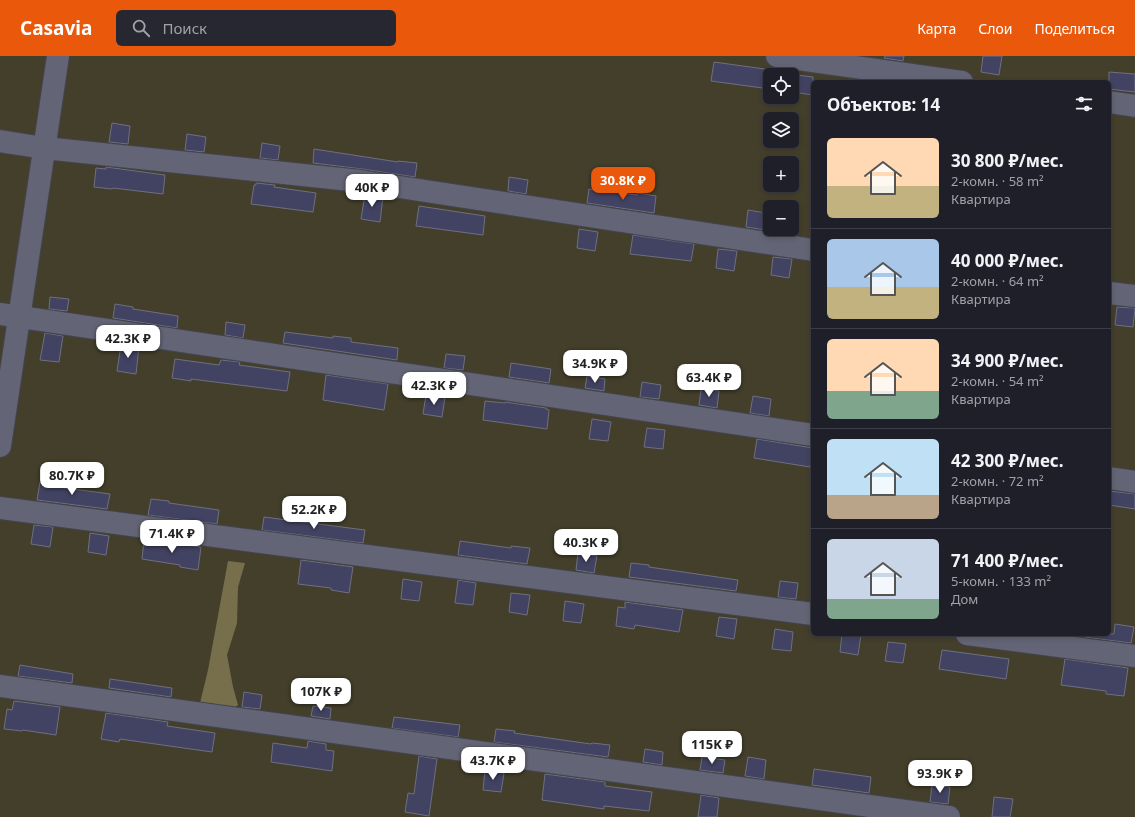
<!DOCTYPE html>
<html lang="ru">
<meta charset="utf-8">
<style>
:root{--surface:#1f1f2a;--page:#272732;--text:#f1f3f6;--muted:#a1a2a8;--line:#3c3d47;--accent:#ea580c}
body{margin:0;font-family:"Noto Sans",sans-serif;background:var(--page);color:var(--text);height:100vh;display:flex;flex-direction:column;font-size:15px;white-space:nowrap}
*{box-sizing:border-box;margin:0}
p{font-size:13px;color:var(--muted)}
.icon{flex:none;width:22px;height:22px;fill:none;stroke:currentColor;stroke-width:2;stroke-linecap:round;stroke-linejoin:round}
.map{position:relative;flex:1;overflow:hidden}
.details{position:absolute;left:811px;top:24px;width:300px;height:556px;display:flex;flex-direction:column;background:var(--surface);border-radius:6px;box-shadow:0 2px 6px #0003,0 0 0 1px var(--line)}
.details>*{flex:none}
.tools{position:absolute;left:763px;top:12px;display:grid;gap:8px}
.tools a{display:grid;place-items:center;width:36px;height:36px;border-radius:6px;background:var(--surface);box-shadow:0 2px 6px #0003,0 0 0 1px var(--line);font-size:20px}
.price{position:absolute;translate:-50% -34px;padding:0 9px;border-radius:8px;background:#fff;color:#222;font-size:13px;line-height:26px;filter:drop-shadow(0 1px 2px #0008)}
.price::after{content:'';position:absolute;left:50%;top:24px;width:12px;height:9px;margin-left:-6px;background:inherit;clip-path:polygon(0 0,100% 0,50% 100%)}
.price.active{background:var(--accent);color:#fff}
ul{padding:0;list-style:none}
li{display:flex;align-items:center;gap:12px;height:100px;padding:0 16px}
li+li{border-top:1px solid var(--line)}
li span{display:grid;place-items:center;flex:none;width:112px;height:80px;border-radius:6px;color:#555}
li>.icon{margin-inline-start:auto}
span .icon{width:48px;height:48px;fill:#fffc;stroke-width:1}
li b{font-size:17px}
h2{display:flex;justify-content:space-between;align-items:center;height:48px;padding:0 16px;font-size:17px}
header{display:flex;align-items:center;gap:24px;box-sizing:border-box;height:56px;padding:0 20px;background:var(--accent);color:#fff}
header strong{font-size:19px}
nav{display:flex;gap:22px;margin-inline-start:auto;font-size:14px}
.search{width:280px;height:36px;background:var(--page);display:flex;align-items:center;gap:10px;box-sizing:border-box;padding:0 14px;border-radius:6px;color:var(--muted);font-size:15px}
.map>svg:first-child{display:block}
</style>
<header>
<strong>Casavia</strong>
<div class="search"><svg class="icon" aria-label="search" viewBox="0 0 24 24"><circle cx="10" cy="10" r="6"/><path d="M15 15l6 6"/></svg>Поиск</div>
<nav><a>Карта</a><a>Слои</a><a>Поделиться</a></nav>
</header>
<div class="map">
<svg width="1135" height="761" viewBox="0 0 1135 761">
<rect width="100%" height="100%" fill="#292938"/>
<path fill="#443f2b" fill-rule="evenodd" d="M 0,0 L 1135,0 L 1135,761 L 0,761 ZM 770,19 L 792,19 L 792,41 L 770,41 ZM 813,26 L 1109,26 L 1109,578 L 813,578 ZM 770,63 L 792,63 L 792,85 L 770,85 ZM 770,107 L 792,107 L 792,129 L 770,129 ZM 770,151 L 792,151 L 792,173 L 770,173 Z"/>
<path fill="#776f4c" d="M 228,505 L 245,507 L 238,531 L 237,567 L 227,599 L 233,631 L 238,649 L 230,655 L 200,647 L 208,614 Z"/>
<path fill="#424362" stroke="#6e6f80" d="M 885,0 L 904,0 L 903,5 L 884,2 Z
M 983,0 L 1002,0 L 999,19 L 981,16 Z
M 714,6 L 772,14 L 772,16 L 813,21 L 813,39 L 792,36 L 792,19 L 770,19 L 770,33 L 711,25 Z
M 1109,16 L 1135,18 L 1135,36 L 1109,33 Z
M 112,67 L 130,70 L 128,88 L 109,86 Z
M 187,78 L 206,81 L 204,96 L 185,94 Z
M 262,87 L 280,90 L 278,104 L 260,102 Z
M 314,93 L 398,106 L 398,105 L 417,107 L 415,121 L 362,113 L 313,107 Z
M 106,111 L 165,119 L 163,138 L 113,132 L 112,133 L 94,131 L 96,112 L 106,113 Z
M 509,121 L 528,124 L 526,138 L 508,135 Z
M 256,127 L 275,129 L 274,131 L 316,137 L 313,156 L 251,148 L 254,129 L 256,129 Z
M 589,133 L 637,139 L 638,137 L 656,140 L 654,157 L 587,147 Z
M 365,138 L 383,141 L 380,166 L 361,163 Z
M 419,150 L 485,160 L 483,179 L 416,170 Z
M 748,154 L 766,157 L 766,158 L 770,159 L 770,173 L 792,173 L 792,162 L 796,162 L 793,178 L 746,171 Z
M 579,173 L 598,176 L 595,195 L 577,192 Z
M 633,179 L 694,188 L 691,205 L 630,198 Z
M 718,193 L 737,195 L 734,215 L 716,212 Z
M 773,201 L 792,203 L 789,222 L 771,219 Z
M 50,241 L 69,243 L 67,255 L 49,253 Z
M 115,248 L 133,251 L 133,253 L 178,260 L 177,272 L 113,262 Z
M 1117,251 L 1135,252 L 1133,271 L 1115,269 Z
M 226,266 L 245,269 L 243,282 L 225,279 Z
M 285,276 L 333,282 L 333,280 L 351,282 L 351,286 L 398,292 L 397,304 L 283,287 Z
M 45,277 L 63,280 L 59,306 L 40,304 Z
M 121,289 L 139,291 L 136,318 L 117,315 Z
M 446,298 L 465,300 L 463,314 L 444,312 Z
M 175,303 L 219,309 L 221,304 L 240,306 L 239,309 L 290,316 L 287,335 L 191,323 L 191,325 L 172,322 Z
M 511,307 L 551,313 L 549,327 L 509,321 Z
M 326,319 L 388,328 L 384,354 L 323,344 Z
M 587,320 L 605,323 L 604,335 L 585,332 Z
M 642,326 L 661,329 L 659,343 L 640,341 Z
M 701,333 L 719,335 L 717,352 L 699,349 Z
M 426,339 L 445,341 L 442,361 L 423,358 Z
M 753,340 L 771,343 L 769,360 L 750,357 Z
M 485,345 L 505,347 L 505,346 L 546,352 L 546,353 L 549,354 L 547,373 L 483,364 Z
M 592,363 L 611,366 L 608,385 L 589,383 Z
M 647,372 L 665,374 L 663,393 L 644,391 Z
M 757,383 L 813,392 L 810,411 L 754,402 Z
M 40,426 L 58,429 L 58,431 L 110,438 L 107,453 L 37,444 Z
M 1109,435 L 1135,438 L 1135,453 L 1109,449 Z
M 151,443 L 169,445 L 169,447 L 219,454 L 217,468 L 148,459 Z
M 264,461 L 365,474 L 363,487 L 262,474 Z
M 34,469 L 53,471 L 50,491 L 31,488 Z
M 90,477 L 109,480 L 106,499 L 88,496 Z
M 144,484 L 201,491 L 198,514 L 180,511 L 180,509 L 142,503 Z
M 460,485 L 511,492 L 511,490 L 530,492 L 527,508 L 458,499 Z
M 578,497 L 597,500 L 594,517 L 576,514 Z
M 301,504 L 353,511 L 349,537 L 331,534 L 331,532 L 298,528 Z
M 631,507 L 649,509 L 649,511 L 738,524 L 736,535 L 629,521 Z
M 403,523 L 422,526 L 419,545 L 401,543 Z
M 458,524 L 476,527 L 473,549 L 455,547 Z
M 780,525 L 798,527 L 796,543 L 778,541 Z
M 511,537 L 530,539 L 527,559 L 509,556 Z
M 565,545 L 584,548 L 581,567 L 563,565 Z
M 625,546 L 683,554 L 679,576 L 635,569 L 634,573 L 616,570 L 618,551 L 625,552 Z
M 719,561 L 737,563 L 734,583 L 716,580 Z
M 1115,568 L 1134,571 L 1131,587 L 1068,579 L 1114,578 Z
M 775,573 L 793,576 L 791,595 L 772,593 Z
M 842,578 L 861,579 L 858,599 L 840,596 Z
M 888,586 L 906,588 L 903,607 L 885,605 Z
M 942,594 L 1009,603 L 1006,623 L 939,613 Z
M 1065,603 L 1128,612 L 1124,640 L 1106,638 L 1106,635 L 1061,629 Z
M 20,609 L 73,618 L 72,627 L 18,620 Z
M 110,623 L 172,632 L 171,641 L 109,632 Z
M 244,636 L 262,639 L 260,653 L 242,651 Z
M 14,645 L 60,651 L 56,679 L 23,674 L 22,675 L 4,673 L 7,653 L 12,654 Z
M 313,650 L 331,652 L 330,663 L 311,660 Z
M 106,657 L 168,666 L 167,670 L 215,677 L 212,696 L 120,683 L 119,686 L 101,683 Z
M 394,661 L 460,669 L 458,681 L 392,672 Z
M 496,673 L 515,675 L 514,677 L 591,688 L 592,687 L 610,689 L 608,701 L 494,686 Z
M 308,685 L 326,688 L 326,694 L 334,695 L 332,715 L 271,706 L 273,687 L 307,692 Z
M 645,693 L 663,696 L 662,709 L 643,706 Z
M 419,700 L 437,703 L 429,760 L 405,756 L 408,737 L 414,738 Z
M 702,701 L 725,704 L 723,717 L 700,714 Z
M 748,701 L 766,704 L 764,723 L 745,720 Z
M 814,713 L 871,721 L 869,737 L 812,729 Z
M 485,714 L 504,717 L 501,736 L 483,734 Z
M 545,718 L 605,726 L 605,730 L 652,736 L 649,755 L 604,750 L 604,753 L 542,744 Z
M 932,729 L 950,731 L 948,748 L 930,746 Z
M 701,739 L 719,742 L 717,761 L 698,761 Z
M 994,741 L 1013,743 L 1010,761 L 992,761 Z"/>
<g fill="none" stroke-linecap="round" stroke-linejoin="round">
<defs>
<path id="minor" d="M 777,0 L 962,26
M 1109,46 L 1135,50
M 0,85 L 44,92 L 360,125 L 813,194
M 1109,237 L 1135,240
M 0,258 L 813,379
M 0,390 L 58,0
M 1109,422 L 1135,426
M 0,452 L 813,558
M 967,578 L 1135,600
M 0,630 L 949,761"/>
</defs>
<use href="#minor" stroke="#434450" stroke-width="24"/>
<use href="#minor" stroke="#636475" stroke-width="22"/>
</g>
</svg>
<div class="tools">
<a><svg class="icon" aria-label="locate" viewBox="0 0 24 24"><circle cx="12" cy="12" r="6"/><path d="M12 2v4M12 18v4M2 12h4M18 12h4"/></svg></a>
<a><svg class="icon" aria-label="layers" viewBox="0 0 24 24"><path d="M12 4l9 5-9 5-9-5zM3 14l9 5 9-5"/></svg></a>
<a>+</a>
<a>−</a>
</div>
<b class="price active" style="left:623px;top:145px">30.8K ₽</b>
<b class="price" style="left:372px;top:152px">40K ₽</b>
<b class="price" style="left:128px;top:303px">42.3K ₽</b>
<b class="price" style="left:595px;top:328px">34.9K ₽</b>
<b class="price" style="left:709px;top:342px">63.4K ₽</b>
<b class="price" style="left:434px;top:350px">42.3K ₽</b>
<b class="price" style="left:72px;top:440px">80.7K ₽</b>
<b class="price" style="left:314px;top:474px">52.2K ₽</b>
<b class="price" style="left:172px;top:498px">71.4K ₽</b>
<b class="price" style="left:586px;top:507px">40.3K ₽</b>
<b class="price" style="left:321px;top:656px">107K ₽</b>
<b class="price" style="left:712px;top:709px">115K ₽</b>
<b class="price" style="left:493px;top:725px">43.7K ₽</b>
<b class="price" style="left:940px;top:738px">93.9K ₽</b>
<section class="details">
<h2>Объектов: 14<svg class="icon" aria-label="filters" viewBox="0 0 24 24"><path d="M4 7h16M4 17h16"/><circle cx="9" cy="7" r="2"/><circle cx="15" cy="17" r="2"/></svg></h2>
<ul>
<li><span style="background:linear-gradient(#ffd9b3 60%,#c2b280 0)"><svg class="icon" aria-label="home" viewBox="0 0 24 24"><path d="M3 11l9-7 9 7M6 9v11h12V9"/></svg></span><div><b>30 800 ₽/мес.</b><p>2-комн. · 58 m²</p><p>Квартира</p></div></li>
<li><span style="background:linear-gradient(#a9c7e8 60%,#c2b280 0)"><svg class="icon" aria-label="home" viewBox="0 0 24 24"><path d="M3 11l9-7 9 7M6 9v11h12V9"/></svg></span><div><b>40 000 ₽/мес.</b><p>2-комн. · 64 m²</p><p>Квартира</p></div></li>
<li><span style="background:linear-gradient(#ffd9b3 65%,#7fa58c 0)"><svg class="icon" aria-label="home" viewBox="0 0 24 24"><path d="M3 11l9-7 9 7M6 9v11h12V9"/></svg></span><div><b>34 900 ₽/мес.</b><p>2-комн. · 54 m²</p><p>Квартира</p></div></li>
<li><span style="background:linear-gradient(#bfe0f5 70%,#b9a48a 0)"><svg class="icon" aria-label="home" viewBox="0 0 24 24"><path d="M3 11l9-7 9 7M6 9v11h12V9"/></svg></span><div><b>42 300 ₽/мес.</b><p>2-комн. · 72 m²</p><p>Квартира</p></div></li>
<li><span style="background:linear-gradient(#c9d6e8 75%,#7fa58c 0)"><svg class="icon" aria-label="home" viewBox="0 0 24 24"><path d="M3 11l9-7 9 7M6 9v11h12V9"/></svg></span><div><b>71 400 ₽/мес.</b><p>5-комн. · 133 m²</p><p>Дом</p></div></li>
</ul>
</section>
</div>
